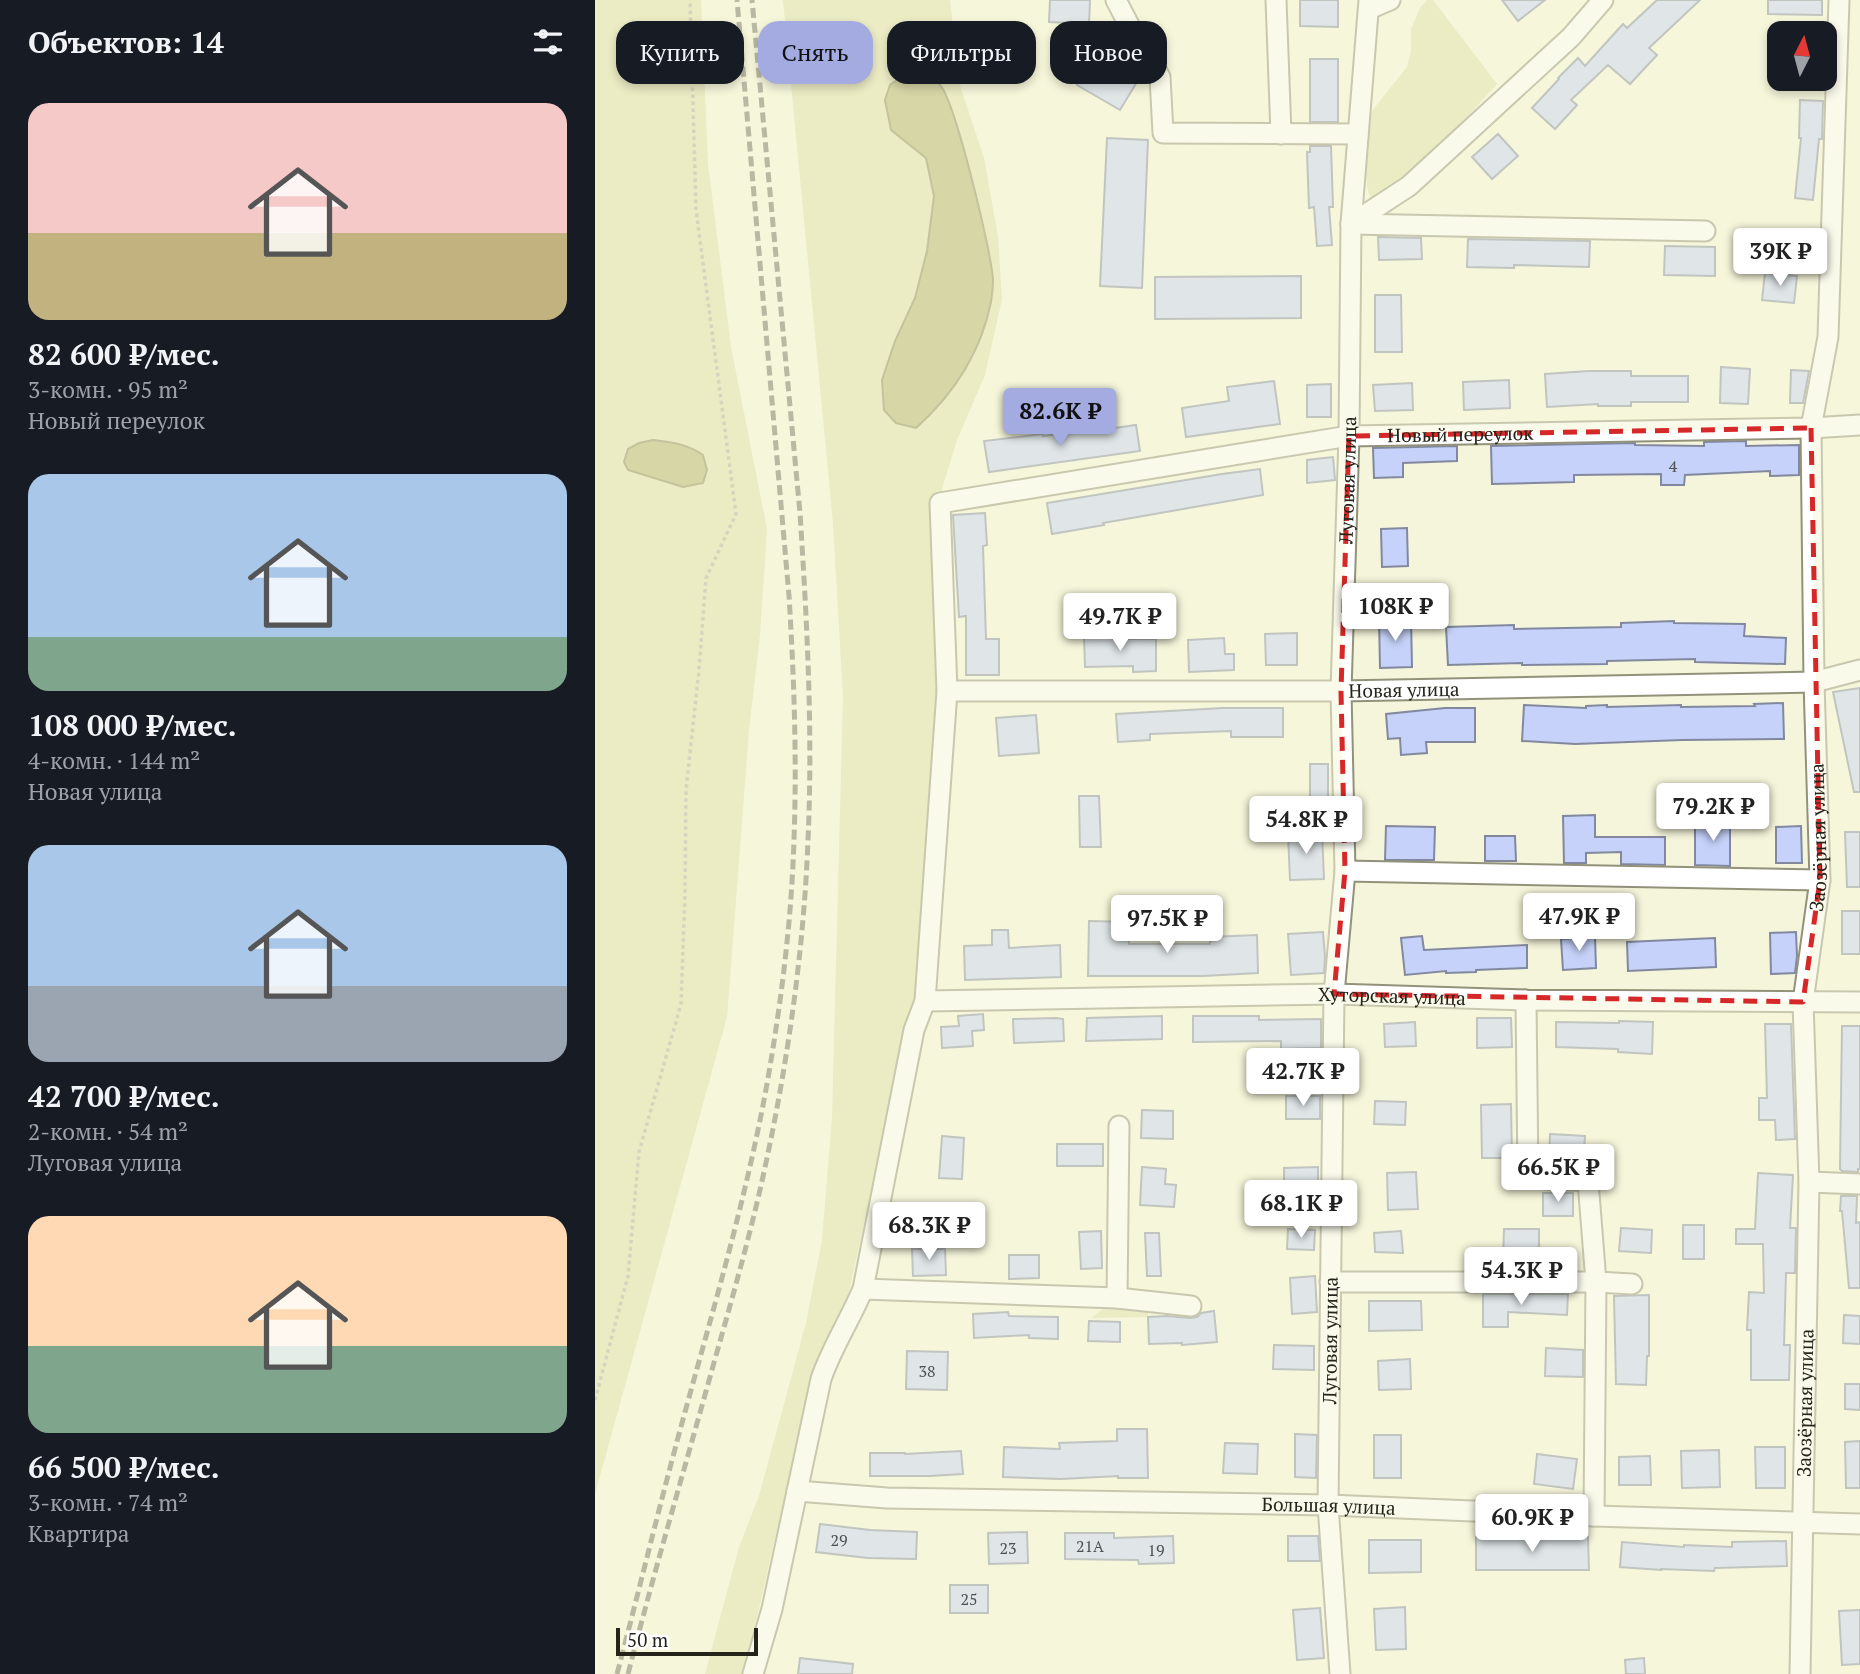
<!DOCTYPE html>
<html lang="ru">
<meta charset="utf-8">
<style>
:root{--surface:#171b24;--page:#242831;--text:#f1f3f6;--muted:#9ea1a6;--accent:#a3abe1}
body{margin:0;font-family:"PT Serif",serif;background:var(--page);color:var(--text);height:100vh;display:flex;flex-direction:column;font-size:26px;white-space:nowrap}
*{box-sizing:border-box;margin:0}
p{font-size:23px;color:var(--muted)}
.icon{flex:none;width:38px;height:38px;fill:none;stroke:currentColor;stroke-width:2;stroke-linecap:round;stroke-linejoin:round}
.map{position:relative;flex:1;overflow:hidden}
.side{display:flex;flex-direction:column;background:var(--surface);width:595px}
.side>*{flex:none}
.top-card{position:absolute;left:21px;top:21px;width:665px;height:63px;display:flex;gap:14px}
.needle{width:46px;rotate:6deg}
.tools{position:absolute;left:1172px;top:21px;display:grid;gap:14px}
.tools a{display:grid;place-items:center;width:70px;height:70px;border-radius:14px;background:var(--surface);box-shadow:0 4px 10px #0003;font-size:35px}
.scale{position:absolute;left:21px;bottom:18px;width:142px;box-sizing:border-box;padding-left:7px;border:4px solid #24241b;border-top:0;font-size:19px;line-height:24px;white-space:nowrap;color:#24241b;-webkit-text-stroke:5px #fff;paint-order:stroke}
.price{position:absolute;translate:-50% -60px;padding:0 16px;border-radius:7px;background:#fff;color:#222;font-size:23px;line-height:46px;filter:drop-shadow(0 2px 4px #0008)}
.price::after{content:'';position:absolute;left:50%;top:42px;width:21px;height:16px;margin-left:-10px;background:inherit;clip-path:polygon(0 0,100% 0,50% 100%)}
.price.on{background:var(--accent);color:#111}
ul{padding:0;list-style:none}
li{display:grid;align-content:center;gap:14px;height:371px;padding:0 28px}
li span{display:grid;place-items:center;height:217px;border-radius:21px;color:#555}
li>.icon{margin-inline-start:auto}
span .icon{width:126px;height:126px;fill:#fffc;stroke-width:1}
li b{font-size:30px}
h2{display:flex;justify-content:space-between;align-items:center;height:84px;padding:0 28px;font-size:30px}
.tag{padding:0 24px;border-radius:21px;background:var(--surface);box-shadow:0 4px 10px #0003;font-size:24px;line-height:63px}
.tag.on{background:var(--accent);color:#111}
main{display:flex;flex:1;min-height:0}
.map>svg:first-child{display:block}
</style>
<main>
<section class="side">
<h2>Объектов: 14<svg class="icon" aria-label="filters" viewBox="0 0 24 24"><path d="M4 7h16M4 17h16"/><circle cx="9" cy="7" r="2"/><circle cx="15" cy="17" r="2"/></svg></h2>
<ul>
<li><span style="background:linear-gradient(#f6c9c9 60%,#c2b280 0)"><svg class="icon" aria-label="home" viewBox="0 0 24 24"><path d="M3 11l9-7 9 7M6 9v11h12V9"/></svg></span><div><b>82 600 ₽/мес.</b><p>3-комн. · 95 m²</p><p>Новый переулок</p></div></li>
<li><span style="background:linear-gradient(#a9c7e8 75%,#7fa58c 0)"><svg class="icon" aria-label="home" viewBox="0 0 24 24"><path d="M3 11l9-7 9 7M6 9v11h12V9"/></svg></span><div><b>108 000 ₽/мес.</b><p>4-комн. · 144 m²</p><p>Новая улица</p></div></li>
<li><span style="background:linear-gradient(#a9c7e8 65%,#9aa5b1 0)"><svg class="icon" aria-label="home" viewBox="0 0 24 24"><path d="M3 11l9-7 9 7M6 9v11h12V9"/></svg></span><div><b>42 700 ₽/мес.</b><p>2-комн. · 54 m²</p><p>Луговая улица</p></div></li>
<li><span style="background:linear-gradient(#ffd9b3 60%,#7fa58c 0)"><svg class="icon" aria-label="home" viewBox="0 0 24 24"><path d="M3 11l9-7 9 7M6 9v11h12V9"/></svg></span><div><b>66 500 ₽/мес.</b><p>3-комн. · 74 m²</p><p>Квартира</p></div></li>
</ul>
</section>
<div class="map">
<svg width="1265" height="1674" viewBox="0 0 1265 1674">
<rect width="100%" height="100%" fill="#f5f5db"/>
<path fill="#dedda9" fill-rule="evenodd" d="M 0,0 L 106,0 L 113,164 L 136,347 L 172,529 L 165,635 L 154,730 L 132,1017 L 0,1494 ZM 58,440 L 81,442 L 108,483 L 88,487 L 33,470 L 44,443 Z
M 188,0 L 355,0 L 364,82 L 389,158 L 403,237 L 407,299 L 390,375 L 362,440 L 346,492 L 345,687 L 326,988 L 313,1025 L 253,1296 L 230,1341 L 213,1394 L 157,1639 L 147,1674 L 110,1674 L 144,1547 L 164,1496 L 211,1323 L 227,1240 L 237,1119 L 248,697 L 238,523 ZM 357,110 L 384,209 L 398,279 L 380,355 L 360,385 L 336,414 L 289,410 L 287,380 L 300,341 L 320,298 L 332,251 L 339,196 L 331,158 L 296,130 Z
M 832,0 L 838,0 L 902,84 L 854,137 L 809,183 L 776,202 L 772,186 L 770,159 L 777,111 L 812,67 L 816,51 L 816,29 L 825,8 Z
M 522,1298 L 553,1301 L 553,1317 L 496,1318 Z"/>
<path fill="#b1af67" stroke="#878550" stroke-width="2" d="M 311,74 C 324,75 335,75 345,85 C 360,101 397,254 398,280 C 398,287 397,295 396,302 C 386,352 359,394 321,428 L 301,423 L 289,410 L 287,380 L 300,341 L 320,298 L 332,251 L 339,196 L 331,158 L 296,130 L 290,100 L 295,85 Z
M 58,440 C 77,442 92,444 108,455 L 112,470 L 108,483 L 88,487 L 33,470 L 29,462 L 33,449 L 44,443 Z"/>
<path fill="#c6d2f9" stroke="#82899f" stroke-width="2" d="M 455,0 L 495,0 L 494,24 L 454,22 Z
M 705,0 L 743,0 L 743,27 L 705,26 Z
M 907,0 L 950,0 L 923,21 Z
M 1062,0 L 1105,0 L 1054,48 L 1062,55 L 1035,84 L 1013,65 L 976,100 L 982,105 L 960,129 L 937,108 L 964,79 L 963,78 L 983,58 L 990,66 L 1028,24 L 1032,28 Z
M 1173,0 L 1227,0 L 1227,15 L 1173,14 Z
M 508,42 L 542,62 L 548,72 L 525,110 L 482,85 Z
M 715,59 L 743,59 L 743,122 L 715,122 Z
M 1205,100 L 1228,101 L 1227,139 L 1224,139 L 1218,200 L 1200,198 L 1206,138 L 1204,138 Z
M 903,134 L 923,156 L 897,179 L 877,157 Z
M 512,138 L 553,140 L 547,288 L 505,286 Z
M 715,146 L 736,146 L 738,207 L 734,207 L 737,245 L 722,246 L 719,207 L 714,208 L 712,152 L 715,152 Z
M 783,237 L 826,238 L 827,259 L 784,260 Z
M 1198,238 L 1223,241 L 1220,270 L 1195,267 Z
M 873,239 L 995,241 L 994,267 L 919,265 L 919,268 L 872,267 Z
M 1070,246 L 1120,247 L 1120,276 L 1069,275 Z
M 1170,273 L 1202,276 L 1199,303 L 1167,300 Z
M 706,276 L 706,318 L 560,319 L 560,277 Z
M 780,295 L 806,295 L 807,352 L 780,352 Z
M 1126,367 L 1155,369 L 1153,404 L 1125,403 Z
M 1196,370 L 1214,371 L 1208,403 L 1195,403 Z
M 994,371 L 1036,371 L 1036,376 L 1093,376 L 1093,402 L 1036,402 L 1036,406 L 1003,406 L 1003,404 L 952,407 L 950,374 Z
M 914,380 L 915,408 L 869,410 L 868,382 Z
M 679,381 L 685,424 L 591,437 L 587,408 L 634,401 L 632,387 Z
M 817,383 L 818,410 L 780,411 L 778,385 Z
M 736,384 L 736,417 L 712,417 L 712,385 Z
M 541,425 L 545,451 L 394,472 L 389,441 L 448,434 L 448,436 L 498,429 L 499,431 Z
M 1151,441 L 1151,446 L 1204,445 L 1204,475 L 1175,476 L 1175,471 L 1090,475 L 1089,485 L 1066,485 L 1066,474 L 979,475 L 979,482 L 897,484 L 896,446 L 1040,443 L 1040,445 L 1109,446 L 1109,442 Z
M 862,446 L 862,461 L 808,463 L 808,477 L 779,478 L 778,448 Z
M 738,457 L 740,480 L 712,483 L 712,460 Z
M 665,469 L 668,495 L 508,523 L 509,525 L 457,534 L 452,503 L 627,474 Z
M 390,513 L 392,545 L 388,546 L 391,639 L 404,639 L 404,675 L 371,675 L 371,616 L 364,617 L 358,515 Z
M 812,528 L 813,566 L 787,567 L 786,529 Z
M 784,618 L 816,618 L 817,667 L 785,668 Z
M 1079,621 L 1079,623 L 1150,624 L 1149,636 L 1191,638 L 1190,664 L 1100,662 L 1100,659 L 1012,661 L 1012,664 L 927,665 L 927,663 L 853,665 L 851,627 L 919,625 L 919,629 L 1026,627 L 1026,623 Z
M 702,633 L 702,665 L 671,665 L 670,634 Z
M 518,635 L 518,639 L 561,639 L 561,671 L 538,672 L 538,666 L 490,667 L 489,636 Z
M 629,638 L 630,654 L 639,654 L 639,670 L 594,672 L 593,640 Z
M 1265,688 L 1265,792 L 1259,792 L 1238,692 Z
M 1188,703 L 1189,739 L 1087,740 L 980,744 L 927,741 L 929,705 L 991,708 L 991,706 L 1012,705 L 1012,707 L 1086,705 L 1086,707 L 1160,706 L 1159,704 Z
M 628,708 L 688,708 L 688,737 L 636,737 L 636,731 L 555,734 L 555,740 L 523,742 L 521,714 Z
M 850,708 L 880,708 L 880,742 L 831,742 L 832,753 L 806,755 L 805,738 L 793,739 L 791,714 Z
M 441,715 L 444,753 L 404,756 L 401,718 Z
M 715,764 L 733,764 L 733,808 L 715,808 Z
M 484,796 L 504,796 L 506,847 L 485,847 Z
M 1000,815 L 1000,837 L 1070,837 L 1070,865 L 1026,864 L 1026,852 L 991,853 L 991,863 L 969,863 L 968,816 Z
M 1100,820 L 1135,820 L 1135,866 L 1100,865 Z
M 791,826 L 840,827 L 839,860 L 790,860 Z
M 1206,826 L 1207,863 L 1181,863 L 1181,827 Z
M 727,832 L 729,879 L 695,880 L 693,834 Z
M 1250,832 L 1265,832 L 1265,887 L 1252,887 Z
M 890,836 L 920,836 L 921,861 L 890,861 Z
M 1247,911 L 1265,911 L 1265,954 L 1247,954 Z
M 494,921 L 535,922 L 534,944 L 615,944 L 615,937 L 662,935 L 663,973 L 608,976 L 493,976 Z
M 397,930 L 413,930 L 414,948 L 465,945 L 466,977 L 370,980 L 369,946 L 397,945 Z
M 728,932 L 730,957 L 729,973 L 696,975 L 693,934 Z
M 1201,932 L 1202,956 L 1200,973 L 1176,974 L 1175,933 Z
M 827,936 L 829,950 L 932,945 L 932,968 L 881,970 L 881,972 L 851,973 L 851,971 L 810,975 L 806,938 Z
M 1000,937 L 1001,968 L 968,970 L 966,939 Z
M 1120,938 L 1121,967 L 1033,971 L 1032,942 Z
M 388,1014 L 389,1030 L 377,1031 L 378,1046 L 347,1048 L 346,1027 L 364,1026 L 363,1016 Z
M 567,1016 L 567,1039 L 491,1041 L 492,1018 Z
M 598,1016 L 664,1016 L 664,1020 L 726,1019 L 726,1048 L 686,1049 L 686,1041 L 598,1042 Z
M 462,1018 L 468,1019 L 469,1041 L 419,1043 L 418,1019 Z
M 882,1018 L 916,1018 L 917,1047 L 882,1048 Z
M 1024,1021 L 1058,1022 L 1057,1054 L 1023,1052 L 1023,1049 L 961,1047 L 961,1022 L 1024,1023 Z
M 820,1022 L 821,1046 L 790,1047 L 789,1024 Z
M 1170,1024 L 1196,1024 L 1200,1139 L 1181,1140 L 1180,1120 L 1164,1120 L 1164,1098 L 1172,1098 Z
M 1247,1026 L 1265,1026 L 1265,1169 L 1263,1169 L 1263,1172 L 1247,1171 L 1245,1169 Z
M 691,1096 L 725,1096 L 725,1119 L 691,1119 Z
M 780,1101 L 811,1102 L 810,1125 L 779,1124 Z
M 916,1104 L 917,1158 L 887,1158 L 886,1105 Z
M 547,1110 L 578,1111 L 578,1139 L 546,1138 Z
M 955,1134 L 990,1136 L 988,1164 L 954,1162 Z
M 347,1136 L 369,1138 L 367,1179 L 344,1178 Z
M 462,1144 L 508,1144 L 508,1166 L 462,1166 Z
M 547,1167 L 571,1169 L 570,1184 L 581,1185 L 579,1207 L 545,1205 Z
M 723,1167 L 723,1202 L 689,1202 L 689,1168 Z
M 821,1172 L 823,1209 L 793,1210 L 792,1173 Z
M 1163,1173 L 1198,1175 L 1195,1228 L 1201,1228 L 1200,1273 L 1191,1273 L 1189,1345 L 1195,1345 L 1194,1380 L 1156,1380 L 1156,1330 L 1152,1330 L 1154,1292 L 1169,1293 L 1168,1244 L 1141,1244 L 1141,1229 L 1160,1229 Z
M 948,1193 L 978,1193 L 978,1216 L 948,1216 Z
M 1246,1196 L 1262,1196 L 1261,1223 L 1265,1222 L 1265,1288 L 1254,1288 L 1247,1211 L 1245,1211 Z
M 1088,1225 L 1109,1225 L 1109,1259 L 1088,1259 Z
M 1026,1228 L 1057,1230 L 1056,1253 L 1024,1251 Z
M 693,1229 L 720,1230 L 719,1250 L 692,1249 Z
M 909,1229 L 944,1229 L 944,1259 L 908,1259 Z
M 506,1231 L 507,1268 L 486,1269 L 484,1232 Z
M 806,1231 L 808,1253 L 780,1252 L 779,1233 Z
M 550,1233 L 564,1233 L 566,1276 L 552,1276 Z
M 317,1249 L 350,1249 L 351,1275 L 318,1276 Z
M 414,1255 L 444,1255 L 444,1278 L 414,1279 Z
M 720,1276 L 722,1312 L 697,1314 L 695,1278 Z
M 888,1294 L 973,1294 L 972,1315 L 913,1312 L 913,1327 L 888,1327 Z
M 1054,1295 L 1054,1356 L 1052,1356 L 1051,1385 L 1021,1384 L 1019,1296 Z
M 774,1301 L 826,1301 L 827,1330 L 774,1331 Z
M 619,1311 L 622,1342 L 587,1345 L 587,1343 L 554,1344 L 553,1317 L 572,1316 L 595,1318 L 602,1317 L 606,1313 Z
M 413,1312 L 414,1316 L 463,1317 L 463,1339 L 434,1338 L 434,1335 L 379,1338 L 378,1314 Z
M 1249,1315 L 1265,1316 L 1265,1344 L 1248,1343 Z
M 494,1321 L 525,1322 L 525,1342 L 493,1341 Z
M 679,1345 L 719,1346 L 719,1370 L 678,1369 Z
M 951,1348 L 988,1350 L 988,1377 L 950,1376 Z
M 312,1351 L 353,1352 L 352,1390 L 311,1389 Z
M 815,1359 L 816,1389 L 784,1390 L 783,1361 Z
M 1250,1384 L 1265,1384 L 1265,1410 L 1250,1409 Z
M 522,1429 L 552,1429 L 553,1478 L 523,1478 L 523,1476 L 466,1479 L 408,1477 L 409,1447 L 465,1449 L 464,1443 L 522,1441 Z
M 700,1434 L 722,1435 L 721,1478 L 700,1477 Z
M 779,1435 L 806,1435 L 806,1478 L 779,1478 Z
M 1265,1441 L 1265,1488 L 1251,1488 L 1250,1442 Z
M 630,1443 L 663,1444 L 662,1474 L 628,1473 Z
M 1160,1447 L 1190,1447 L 1190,1488 L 1161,1488 Z
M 1124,1450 L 1125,1487 L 1087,1488 L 1086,1451 Z
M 366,1451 L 368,1474 L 334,1476 L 275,1476 L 275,1453 L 310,1453 L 310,1454 Z
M 942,1454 L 982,1459 L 978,1489 L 939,1484 Z
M 1055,1456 L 1056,1485 L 1024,1485 L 1024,1457 Z
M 225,1524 L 275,1530 L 322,1532 L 321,1559 L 273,1558 L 221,1552 Z
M 432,1532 L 433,1563 L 394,1564 L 393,1533 Z
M 470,1533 L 519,1533 L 519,1538 L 578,1536 L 579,1563 L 544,1564 L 543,1560 L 470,1559 Z
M 693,1536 L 723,1536 L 725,1561 L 693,1561 Z
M 881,1537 L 993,1537 L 994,1570 L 881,1570 Z
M 774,1540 L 826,1540 L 826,1572 L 774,1573 Z
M 1191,1541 L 1192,1566 L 1120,1568 L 1119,1571 L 1066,1569 L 1066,1570 L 1025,1567 L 1027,1542 L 1089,1547 L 1089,1545 L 1137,1547 L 1137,1542 Z
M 355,1585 L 393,1585 L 393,1613 L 355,1613 Z
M 810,1607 L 811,1649 L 781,1650 L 779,1609 Z
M 725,1608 L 729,1658 L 702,1660 L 698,1610 Z
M 1265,1610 L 1265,1664 L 1247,1665 L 1244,1611 Z
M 205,1658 L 258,1664 L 257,1674 L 203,1674 Z
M 1049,1658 L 1050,1674 L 1031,1674 L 1030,1660 Z"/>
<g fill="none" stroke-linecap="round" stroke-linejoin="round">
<defs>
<g id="minor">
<path d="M 521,0 L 534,25 L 565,77 L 568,133 L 763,134"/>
<path d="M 681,0 L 686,134"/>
<path d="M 774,9 L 795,0"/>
<path d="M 756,224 L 1110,231"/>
<path d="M 756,224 L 814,186 L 976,37 L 1008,0"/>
<path id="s1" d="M 352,691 L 746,691 L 1219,682 L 1265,670"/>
<path d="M 750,871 L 1225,880"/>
<path d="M 931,1000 L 933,1178 L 993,1181 L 1001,1282 L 999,1516"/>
<path id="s2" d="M 330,1001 L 739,994 L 931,1000 L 1265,1002"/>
<path d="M 1214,1182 L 1265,1184"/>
<path d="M 735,1282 L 1001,1282 L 1037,1284"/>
<path d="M 268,1289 L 522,1298 L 596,1306"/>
<path d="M 522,1298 L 524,1126"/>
<path id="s3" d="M 202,1491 L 292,1498 L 733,1505 L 999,1516 L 1265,1524"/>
<path id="s4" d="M 158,1674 L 177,1609 L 226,1379 C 237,1347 255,1320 268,1289 L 319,1030 L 330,1001 L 352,691 L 345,503 L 754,436 L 1216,428 L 1265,425"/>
<path id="s5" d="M 745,1674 L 733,1505 L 739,994 L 750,871 L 746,691 L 754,436 L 756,224 L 774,0"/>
<path id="s6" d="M 1205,1674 L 1214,1182 L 1208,1002 L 1225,880 L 1219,682 L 1216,428 L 1233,337 L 1244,0"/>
</g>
</defs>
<use href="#minor" stroke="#92917a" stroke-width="23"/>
<path stroke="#aeae99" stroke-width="3.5" stroke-dasharray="3.5 3.5" stroke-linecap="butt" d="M 0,1400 L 33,1276 L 44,1152 L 86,1004 L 90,894 L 91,790 L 104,670 L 111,578 L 141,514 L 101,210 L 95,0"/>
<use href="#minor" stroke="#fff" stroke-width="19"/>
<path stroke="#6f6f60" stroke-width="5" stroke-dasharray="10 5" stroke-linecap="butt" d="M 22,1674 C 45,1587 66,1499 90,1412 C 123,1292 159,1171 178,1048 C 189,979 197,908 199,839 C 202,758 199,677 194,596 L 142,0
M 33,1674 C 60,1568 91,1464 120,1359 C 139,1292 158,1225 172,1158 C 194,1054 209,945 213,840 C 218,731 212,622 205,513 L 157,0"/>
</g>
<path d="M0 0H1265V1674H0ZM 1216,428 L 1225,880 L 1208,1002 L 739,994 L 750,871 L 746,691 L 754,436 Z" fill="#f5f5db" fill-opacity=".55" fill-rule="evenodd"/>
<path fill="none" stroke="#d62828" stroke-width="5" stroke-dasharray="14 9" stroke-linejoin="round" d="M 1216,428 L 1225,880 L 1208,1002 L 739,994 L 750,871 L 746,691 L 754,436 Z"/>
<g text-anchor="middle" stroke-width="5" stroke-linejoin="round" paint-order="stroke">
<g font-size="16" fill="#4c5052">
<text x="1078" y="472">4</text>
<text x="332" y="1377">38</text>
<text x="244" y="1546">29</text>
<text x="495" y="1552">21А</text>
<text x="413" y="1554">23</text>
<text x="561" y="1556">19</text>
<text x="374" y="1605">25</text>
</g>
<g font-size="19" fill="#24241b" stroke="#fff">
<text dy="7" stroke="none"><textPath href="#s4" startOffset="1722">Новый переулок</textPath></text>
<text dy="7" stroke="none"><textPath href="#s5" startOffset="1195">Луговая улица</textPath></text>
<text dy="7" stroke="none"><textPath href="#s1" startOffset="457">Новая улица</textPath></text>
<text dy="7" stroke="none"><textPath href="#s6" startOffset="838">Заозёрная улица</textPath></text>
<text dy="7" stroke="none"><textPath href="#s2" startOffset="467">Хуторская улица</textPath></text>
<text dy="7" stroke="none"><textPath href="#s5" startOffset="334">Луговая улица</textPath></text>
<text dy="7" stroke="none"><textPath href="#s6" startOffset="271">Заозёрная улица</textPath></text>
<text dy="7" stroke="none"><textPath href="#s3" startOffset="532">Большая улица</textPath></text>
</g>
</g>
</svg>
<div class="tools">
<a><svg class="needle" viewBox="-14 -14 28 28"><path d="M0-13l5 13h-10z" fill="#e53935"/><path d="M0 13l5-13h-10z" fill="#9ea1a6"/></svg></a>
</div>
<div class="scale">50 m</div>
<b class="price" style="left:1185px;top:288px">39K ₽</b>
<b class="price on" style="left:465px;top:448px">82.6K ₽</b>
<b class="price" style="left:800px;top:643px">108K ₽</b>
<b class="price" style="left:525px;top:653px">49.7K ₽</b>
<b class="price" style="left:1118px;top:843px">79.2K ₽</b>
<b class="price" style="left:711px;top:856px">54.8K ₽</b>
<b class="price" style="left:984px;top:953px">47.9K ₽</b>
<b class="price" style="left:572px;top:955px">97.5K ₽</b>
<b class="price" style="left:708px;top:1108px">42.7K ₽</b>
<b class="price" style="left:963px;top:1204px">66.5K ₽</b>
<b class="price" style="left:706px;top:1240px">68.1K ₽</b>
<b class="price" style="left:334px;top:1262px">68.3K ₽</b>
<b class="price" style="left:926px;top:1307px">54.3K ₽</b>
<b class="price" style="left:937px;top:1554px">60.9K ₽</b>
<div class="top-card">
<a class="tag">Купить</a>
<a class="tag on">Снять</a>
<a class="tag">Фильтры</a>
<a class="tag">Новое</a>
</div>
</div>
</main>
